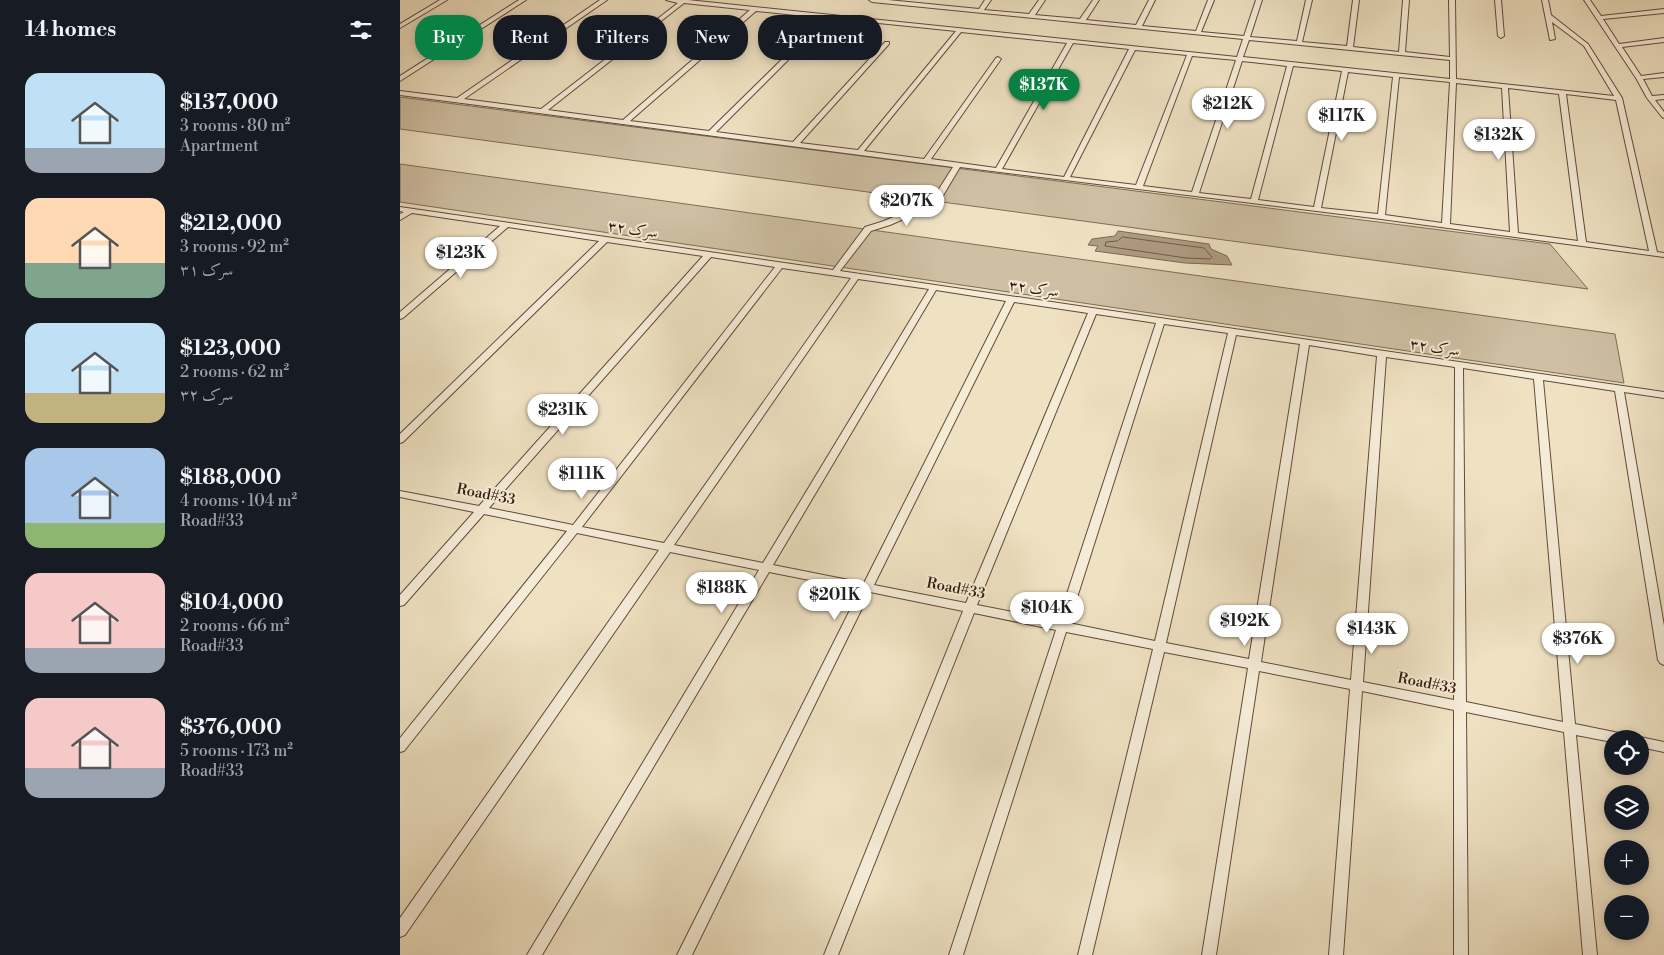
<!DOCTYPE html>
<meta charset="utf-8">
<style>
:root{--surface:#171b24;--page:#242831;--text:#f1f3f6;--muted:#9ea1a6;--accent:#0b8043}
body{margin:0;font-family:"Libre Bodoni",Amiri,serif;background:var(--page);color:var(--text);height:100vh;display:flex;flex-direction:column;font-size:19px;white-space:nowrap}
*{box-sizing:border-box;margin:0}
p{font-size:16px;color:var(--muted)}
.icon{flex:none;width:28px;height:28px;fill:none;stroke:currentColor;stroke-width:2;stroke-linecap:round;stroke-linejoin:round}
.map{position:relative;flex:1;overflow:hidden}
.drawer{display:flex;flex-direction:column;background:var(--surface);width:400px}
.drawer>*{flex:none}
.hud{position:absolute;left:15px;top:15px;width:475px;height:45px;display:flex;gap:10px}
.fabs{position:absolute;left:1204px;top:730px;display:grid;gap:10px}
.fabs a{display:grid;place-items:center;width:45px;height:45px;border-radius:50%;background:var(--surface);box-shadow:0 2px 8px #0003;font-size:25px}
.price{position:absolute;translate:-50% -42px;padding:0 11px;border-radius:18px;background:#fff;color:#222;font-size:16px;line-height:32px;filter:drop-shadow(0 1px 2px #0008)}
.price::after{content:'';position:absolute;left:50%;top:30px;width:15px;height:11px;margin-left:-8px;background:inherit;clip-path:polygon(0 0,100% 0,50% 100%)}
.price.active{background:var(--accent);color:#fff}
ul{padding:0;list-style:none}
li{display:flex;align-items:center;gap:15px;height:125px;padding:0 25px}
li span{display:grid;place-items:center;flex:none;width:140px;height:100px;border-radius:15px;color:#555}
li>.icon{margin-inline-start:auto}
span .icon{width:60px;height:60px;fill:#fffc;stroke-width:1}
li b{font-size:21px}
h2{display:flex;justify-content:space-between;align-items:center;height:60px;padding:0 25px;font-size:21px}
.tag{padding:0 18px;border-radius:20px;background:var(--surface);box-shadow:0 2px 8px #0003;font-size:18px;line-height:45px}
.tag.active{background:var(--accent);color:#fff}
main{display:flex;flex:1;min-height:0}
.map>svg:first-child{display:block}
</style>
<main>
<section class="drawer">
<h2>14 homes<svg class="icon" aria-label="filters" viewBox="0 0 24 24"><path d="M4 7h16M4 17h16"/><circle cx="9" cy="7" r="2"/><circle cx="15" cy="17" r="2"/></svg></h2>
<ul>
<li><span style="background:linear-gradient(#bfe0f5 75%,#9aa5b1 0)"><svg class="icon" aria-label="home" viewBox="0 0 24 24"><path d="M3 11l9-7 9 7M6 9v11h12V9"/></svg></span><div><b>$137,000</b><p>3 rooms · 80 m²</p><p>Apartment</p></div></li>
<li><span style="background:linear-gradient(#ffd9b3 65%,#7fa58c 0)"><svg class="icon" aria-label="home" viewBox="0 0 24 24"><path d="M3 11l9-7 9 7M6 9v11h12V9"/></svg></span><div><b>$212,000</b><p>3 rooms · 92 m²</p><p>سرک ۳۱</p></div></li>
<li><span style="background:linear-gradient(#bfe0f5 70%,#c2b280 0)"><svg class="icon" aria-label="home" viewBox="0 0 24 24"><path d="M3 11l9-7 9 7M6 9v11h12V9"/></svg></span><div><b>$123,000</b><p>2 rooms · 62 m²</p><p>سرک ۳۲</p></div></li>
<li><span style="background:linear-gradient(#a9c7e8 75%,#8fb573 0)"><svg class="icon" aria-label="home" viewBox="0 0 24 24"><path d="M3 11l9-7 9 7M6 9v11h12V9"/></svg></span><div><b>$188,000</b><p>4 rooms · 104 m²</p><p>Road#33</p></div></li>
<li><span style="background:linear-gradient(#f6c9c9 75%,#9aa5b1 0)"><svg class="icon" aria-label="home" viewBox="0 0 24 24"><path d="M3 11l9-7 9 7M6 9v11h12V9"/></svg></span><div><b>$104,000</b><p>2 rooms · 66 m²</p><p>Road#33</p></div></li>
<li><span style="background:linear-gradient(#f6c9c9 70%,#9aa5b1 0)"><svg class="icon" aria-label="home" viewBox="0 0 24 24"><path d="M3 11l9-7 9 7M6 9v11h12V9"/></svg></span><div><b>$376,000</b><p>5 rooms · 173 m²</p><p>Road#33</p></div></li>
</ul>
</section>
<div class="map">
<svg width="1264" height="955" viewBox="0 0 1264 955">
<rect width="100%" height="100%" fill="#efe2c3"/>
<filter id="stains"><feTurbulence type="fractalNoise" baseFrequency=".004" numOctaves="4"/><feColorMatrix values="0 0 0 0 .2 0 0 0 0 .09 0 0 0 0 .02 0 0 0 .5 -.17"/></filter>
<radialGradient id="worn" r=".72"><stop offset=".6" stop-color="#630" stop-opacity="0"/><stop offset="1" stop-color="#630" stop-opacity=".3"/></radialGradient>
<path fill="#cfc0a4" stroke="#826c57" d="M 0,97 L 1150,244 L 1188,289 L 0,129 Z
M 0,164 L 1215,334 L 1224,383 L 0,202 Z"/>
<path fill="#af9d84" stroke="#7e6853" d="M 718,231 L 809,244 L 811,249 L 827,256 L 832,265 L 785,263 L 695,251 L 698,246 L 688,245 L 692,239 L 715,236 Z"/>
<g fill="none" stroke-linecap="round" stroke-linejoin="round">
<path stroke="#725a47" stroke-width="1" d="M 723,237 L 804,248 L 812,257 L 810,259 L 786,258 L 705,246 L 706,242 L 717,241 Z"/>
<defs>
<path id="street" d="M 40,0 L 47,0 L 0,28 L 0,24 Z
M 119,0 L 126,0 L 0,81 L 0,76 Z
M 200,0 L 207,0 L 64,99 L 141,109 L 278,3 L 266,0 L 288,0 L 837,57 L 843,39 L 472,2 L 469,0 L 488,0 L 579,9 L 585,0 L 591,0 L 584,10 L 629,14 L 639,0 L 645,0 L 635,15 L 680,19 L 693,0 L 699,0 L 686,20 L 736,25 L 749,0 L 755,0 L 742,26 L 796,31 L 808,0 L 814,0 L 801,32 L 844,36 L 856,0 L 862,0 L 850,37 L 897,41 L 906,0 L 912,0 L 902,42 L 947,46 L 953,0 L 959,0 L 953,47 L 999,52 L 1003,0 L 1009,0 L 1005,52 L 1050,57 L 1049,0 L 1055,0 L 1056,79 L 1214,96 L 1184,46 L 1152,22 L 1155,39 L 1150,40 L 1142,0 L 1148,0 L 1151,15 L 1188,44 L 1222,98 L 1257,252 L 1264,253 L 1264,257 L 981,219 L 560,167 L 538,204 L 490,225 L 471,231 L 440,271 L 1264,392 L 1264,398 L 1224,392 L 1264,626 L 1264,665 L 1260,663 L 1258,660 L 1215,391 L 1143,380 L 1175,724 L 1224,734 L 1228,735 L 1230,739 L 1212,739 L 1212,742 L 1176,735 L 1197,955 L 1183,955 L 1164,732 L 1066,712 L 1068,955 L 1054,955 L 1054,710 L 962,691 L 943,955 L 929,955 L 950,689 L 859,671 L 816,955 L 802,955 L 848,668 L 764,652 L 692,955 L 678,955 L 753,649 L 666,632 L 563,955 L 549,955 L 656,630 L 574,613 L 438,955 L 424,955 L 563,611 L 470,592 L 292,955 L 277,955 L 460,590 L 369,572 L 142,955 L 127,955 L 359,570 L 270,552 L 5,935 L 0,937 L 0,918 L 259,550 L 177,533 L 4,751 L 0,752 L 0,738 L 167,531 L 84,514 L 4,605 L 0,606 L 0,595 L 74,512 L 0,497 L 0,491 L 79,506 L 303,256 L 207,242 L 3,442 L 0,443 L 0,434 L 199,241 L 108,227 L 3,318 L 0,319 L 0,312 L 100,226 L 12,213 L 0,220 L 0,214 L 4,212 L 0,211 L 0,207 L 433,270 L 465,227 L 484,221 L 532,200 L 553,167 L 0,95 L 0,91 L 57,98 ZM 284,3 L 350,10 L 223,120 L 148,110 ZM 356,11 L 424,18 L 309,131 L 230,121 ZM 430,18 L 556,31 L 458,150 L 400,143 L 489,44 L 489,42 L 485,42 L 393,142 L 316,132 ZM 561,32 L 667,43 L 596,168 L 531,159 L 601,59 L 598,57 L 596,58 L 524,159 L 464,151 ZM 849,40 L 1050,60 L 1050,79 L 843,57 ZM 673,43 L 729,49 L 664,177 L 602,169 ZM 735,50 L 787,55 L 736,185 L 670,177 ZM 792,56 L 836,60 L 792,192 L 743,186 ZM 842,61 L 887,66 L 851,199 L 799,193 ZM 893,66 L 942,71 L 914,207 L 858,200 ZM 948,72 L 993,77 L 978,214 L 921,208 ZM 999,77 L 1050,82 L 1042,223 L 985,215 ZM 1056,83 L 1102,88 L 1110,232 L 1050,224 ZM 1108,88 L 1159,94 L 1178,241 L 1118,233 ZM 1166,94 L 1216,100 L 1249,251 L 1186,242 ZM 311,257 L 375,267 L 173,525 L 89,508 ZM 382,268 L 451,278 L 264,543 L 182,527 ZM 458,279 L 529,289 L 363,563 L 274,545 ZM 536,290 L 606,301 L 464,583 L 373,565 ZM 614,302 L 688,313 L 566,603 L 474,585 ZM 696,314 L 756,323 L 658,621 L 577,605 ZM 764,324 L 828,333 L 755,641 L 669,623 ZM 836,335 L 900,344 L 849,659 L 766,643 ZM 909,345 L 977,356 L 951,680 L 861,662 ZM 986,357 L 1055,367 L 1054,700 L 963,682 ZM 1063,368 L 1134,379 L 1163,722 L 1066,702 Z
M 1095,0 L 1101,0 L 1104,36 L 1101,38 L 1098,36 Z
M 1184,0 L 1190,0 L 1201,16 L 1264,9 L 1264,13 L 1203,19 L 1219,44 L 1264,38 L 1264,42 L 1222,47 L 1241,76 L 1264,73 L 1264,77 L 1243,79 L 1252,96 L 1264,95 L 1264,99 L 1255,100 L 1264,112 L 1264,118 L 1262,117 L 1247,98 L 1236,78 Z
M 1240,737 L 1264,742 L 1264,752 L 1240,747 L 1240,739 L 1235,739 Z"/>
</defs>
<use href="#street" stroke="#634a38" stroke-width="2"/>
<use href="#street" fill="#f5ecd8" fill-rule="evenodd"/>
</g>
<g text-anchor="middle" stroke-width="4" stroke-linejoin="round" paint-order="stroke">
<g font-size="15" fill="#34180a" stroke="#f5ecd8">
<text transform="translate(233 229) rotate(8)" y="5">سرک ۳۲</text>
<text transform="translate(634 288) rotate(8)" y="5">سرک ۳۲</text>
<text transform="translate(1035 347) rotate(8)" y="5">سرک ۳۲</text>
<text transform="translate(86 494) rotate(11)" y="5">Road#33</text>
<text transform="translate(556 588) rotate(11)" y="5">Road#33</text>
<text transform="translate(1027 683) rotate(11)" y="5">Road#33</text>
</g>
</g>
<rect width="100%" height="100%" filter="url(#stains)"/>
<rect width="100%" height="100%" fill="url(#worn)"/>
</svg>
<div class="fabs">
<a><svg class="icon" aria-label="locate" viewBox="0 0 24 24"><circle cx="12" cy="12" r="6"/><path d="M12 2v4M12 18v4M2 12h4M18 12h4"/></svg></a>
<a><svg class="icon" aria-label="layers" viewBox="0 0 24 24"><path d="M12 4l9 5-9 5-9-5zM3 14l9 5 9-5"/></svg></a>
<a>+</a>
<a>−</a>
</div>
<b class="price active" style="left:644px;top:111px">$137K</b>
<b class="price" style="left:828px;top:130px">$212K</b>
<b class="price" style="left:942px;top:142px">$117K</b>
<b class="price" style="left:1099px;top:161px">$132K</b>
<b class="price" style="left:507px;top:227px">$207K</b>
<b class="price" style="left:61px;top:279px">$123K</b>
<b class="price" style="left:163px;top:436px">$231K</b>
<b class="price" style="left:182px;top:500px">$111K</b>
<b class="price" style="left:322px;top:614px">$188K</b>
<b class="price" style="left:435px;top:621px">$201K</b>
<b class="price" style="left:647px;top:634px">$104K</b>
<b class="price" style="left:845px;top:647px">$192K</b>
<b class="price" style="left:972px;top:655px">$143K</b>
<b class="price" style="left:1178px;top:665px">$376K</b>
<div class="hud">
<a class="tag active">Buy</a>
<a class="tag">Rent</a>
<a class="tag">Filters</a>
<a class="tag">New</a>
<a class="tag">Apartment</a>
</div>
</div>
</main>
